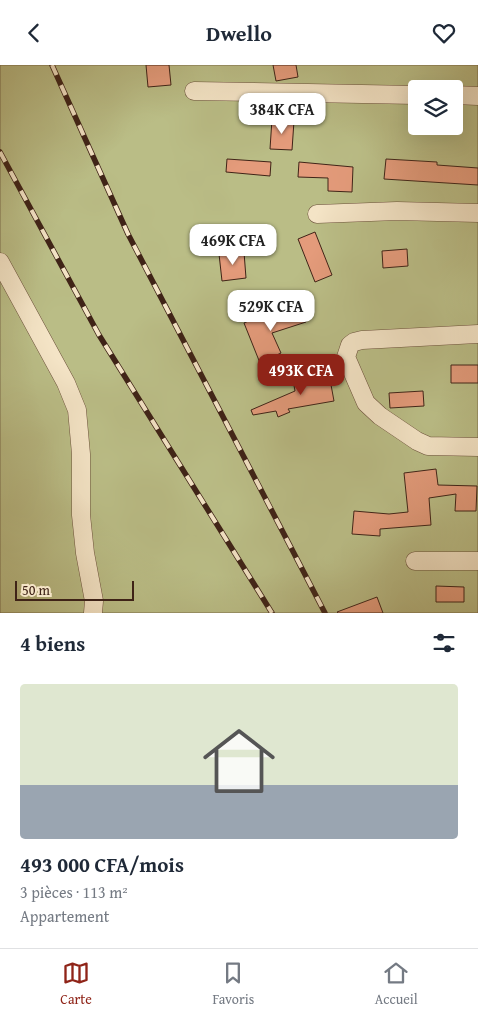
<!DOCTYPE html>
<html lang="fr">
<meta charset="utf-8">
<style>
:root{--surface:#fff;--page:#f2f2f3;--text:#1f2937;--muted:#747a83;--line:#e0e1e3;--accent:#8f2418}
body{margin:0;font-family:"Gentium Book Plus",serif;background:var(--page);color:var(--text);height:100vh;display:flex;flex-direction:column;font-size:19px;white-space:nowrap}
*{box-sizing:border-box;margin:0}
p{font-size:16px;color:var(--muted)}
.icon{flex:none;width:28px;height:28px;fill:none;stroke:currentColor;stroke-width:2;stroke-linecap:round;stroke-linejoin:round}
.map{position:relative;height:548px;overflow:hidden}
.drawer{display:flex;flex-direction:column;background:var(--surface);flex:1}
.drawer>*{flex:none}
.controls{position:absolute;left:408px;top:15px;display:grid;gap:10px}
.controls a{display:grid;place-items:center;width:55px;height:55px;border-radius:5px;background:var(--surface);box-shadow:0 5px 20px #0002;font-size:25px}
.scale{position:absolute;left:15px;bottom:12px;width:119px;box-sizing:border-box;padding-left:5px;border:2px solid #3f2317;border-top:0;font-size:14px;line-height:18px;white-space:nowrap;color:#3f2317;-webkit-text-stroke:4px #f4e4c6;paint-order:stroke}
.price{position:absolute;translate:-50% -42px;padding:0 11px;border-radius:10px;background:#fff;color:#222;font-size:16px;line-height:32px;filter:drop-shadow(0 1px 2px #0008)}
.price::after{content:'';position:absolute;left:50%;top:30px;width:15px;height:11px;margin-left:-8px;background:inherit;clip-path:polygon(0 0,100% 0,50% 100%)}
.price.on{background:var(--accent);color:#fff}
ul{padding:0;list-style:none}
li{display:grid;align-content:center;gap:10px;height:265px;padding:0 20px}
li+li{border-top:1px solid var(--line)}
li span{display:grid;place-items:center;height:155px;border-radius:5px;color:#555}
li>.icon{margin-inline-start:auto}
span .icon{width:90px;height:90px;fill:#fffc;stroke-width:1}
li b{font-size:21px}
h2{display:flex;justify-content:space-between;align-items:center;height:60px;padding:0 20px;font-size:21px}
header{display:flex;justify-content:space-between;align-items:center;height:65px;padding:0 20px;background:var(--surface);font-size:22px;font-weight:700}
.menu{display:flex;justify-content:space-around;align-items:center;height:70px;border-top:1px solid var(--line);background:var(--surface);font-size:14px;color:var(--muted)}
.menu a{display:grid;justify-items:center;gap:2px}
.menu .on{color:var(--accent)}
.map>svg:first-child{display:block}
</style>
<header><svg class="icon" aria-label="back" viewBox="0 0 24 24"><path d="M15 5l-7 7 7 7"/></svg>Dwello<svg class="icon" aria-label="heart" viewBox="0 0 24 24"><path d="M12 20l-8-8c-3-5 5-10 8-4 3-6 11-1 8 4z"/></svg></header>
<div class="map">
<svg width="478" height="548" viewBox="0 0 478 548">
<rect width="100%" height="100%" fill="#eed6a8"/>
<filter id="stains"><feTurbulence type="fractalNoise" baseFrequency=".004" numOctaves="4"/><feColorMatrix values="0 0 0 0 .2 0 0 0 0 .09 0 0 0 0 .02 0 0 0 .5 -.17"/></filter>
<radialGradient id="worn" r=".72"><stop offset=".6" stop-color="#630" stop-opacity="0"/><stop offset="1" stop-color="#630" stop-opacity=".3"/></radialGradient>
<path fill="#babd86" stroke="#7c704e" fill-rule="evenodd" d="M 0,0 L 478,0 L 478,548 L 0,548 ZM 416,24 L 454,24 L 454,61 L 416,61 Z"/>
<path fill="#e49b7b" stroke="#3f2317" d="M 146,0 L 169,0 L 171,20 L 148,22 Z
M 273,0 L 296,0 L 298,12 L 276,16 Z
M 272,54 L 294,56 L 292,85 L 270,84 Z
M 227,94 L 271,97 L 270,111 L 226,107 Z
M 386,94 L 437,97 L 437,100 L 478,103 L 478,120 L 384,114 Z
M 299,97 L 353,102 L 352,127 L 328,126 L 328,113 L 298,112 Z
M 315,167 L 332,210 L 315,217 L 298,174 Z
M 407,184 L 408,201 L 383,203 L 382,186 Z
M 244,187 L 246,213 L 222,216 L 219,189 Z
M 302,243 L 306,257 L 272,268 L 281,288 L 260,298 L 244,258 L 264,249 L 266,253 Z
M 451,300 L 478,300 L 478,318 L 451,318 Z
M 329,309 L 334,336 L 288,344 L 290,347 L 278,352 L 276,346 L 253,350 L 251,345 L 295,326 L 293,315 Z
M 423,326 L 424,341 L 390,343 L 389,328 Z
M 436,404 L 438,420 L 477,421 L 476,446 L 455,446 L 456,429 L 429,433 L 431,460 L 380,464 L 380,471 L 352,469 L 354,446 L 389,449 L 408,447 L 404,408 Z
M 436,521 L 464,522 L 464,537 L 436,537 Z
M 377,532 L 383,548 L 338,548 L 337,547 Z"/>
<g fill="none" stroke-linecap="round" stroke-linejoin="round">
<defs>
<path id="minor" d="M 194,26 L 416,30
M 454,30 L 478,31
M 317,149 L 397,146 L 478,148
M 0,197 L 66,318 L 77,345 L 81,389 L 81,450 L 85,488 L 94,536 L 93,548
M 478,269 L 362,275 L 354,277 L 350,280 L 346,292 L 366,338 L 380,351 L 417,376 L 428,381 L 478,382
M 415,496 L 478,496"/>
</defs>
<use href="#minor" stroke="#6b503b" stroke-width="19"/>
<use href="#minor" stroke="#f4e4c6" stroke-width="18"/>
<defs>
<path id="rail" d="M 52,0 L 128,169 L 325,548
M 0,87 L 99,270 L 272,548"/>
</defs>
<use href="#rail" stroke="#3f2317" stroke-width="5.5"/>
<use href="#rail" stroke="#f4e4c6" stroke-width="4" stroke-dasharray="11" stroke-linecap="butt"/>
</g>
<rect width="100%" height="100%" filter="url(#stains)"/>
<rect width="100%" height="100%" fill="url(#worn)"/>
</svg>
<div class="controls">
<a><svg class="icon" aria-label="layers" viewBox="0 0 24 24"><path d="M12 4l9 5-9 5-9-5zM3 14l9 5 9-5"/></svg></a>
</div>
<div class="scale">50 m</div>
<b class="price" style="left:282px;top:70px">384K CFA</b>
<b class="price" style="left:233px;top:201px">469K CFA</b>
<b class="price" style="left:271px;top:267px">529K CFA</b>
<b class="price on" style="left:301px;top:331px">493K CFA</b>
</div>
<section class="drawer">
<h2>4 biens<svg class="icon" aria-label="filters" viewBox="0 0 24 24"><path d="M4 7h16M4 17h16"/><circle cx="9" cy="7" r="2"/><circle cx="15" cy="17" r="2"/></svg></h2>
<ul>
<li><span style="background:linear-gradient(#dfe7d0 65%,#9aa5b1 0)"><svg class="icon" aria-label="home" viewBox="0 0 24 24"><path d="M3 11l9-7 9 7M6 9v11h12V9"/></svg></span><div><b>493 000 CFA/mois</b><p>3 pièces · 113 m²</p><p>Appartement</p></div></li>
</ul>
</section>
<nav class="menu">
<a class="on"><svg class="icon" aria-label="map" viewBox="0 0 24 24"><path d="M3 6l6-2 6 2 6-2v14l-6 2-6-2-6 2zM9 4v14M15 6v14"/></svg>Carte</a>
<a><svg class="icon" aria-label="saved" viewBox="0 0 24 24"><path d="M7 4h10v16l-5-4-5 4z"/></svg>Favoris</a>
<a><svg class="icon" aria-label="home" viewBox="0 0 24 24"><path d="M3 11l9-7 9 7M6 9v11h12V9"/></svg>Accueil</a>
</nav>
